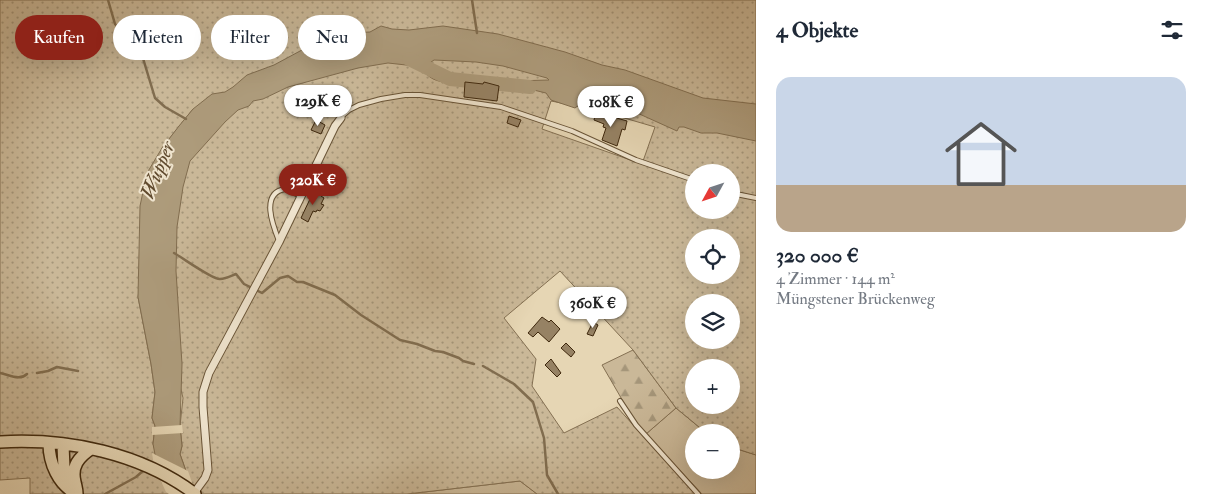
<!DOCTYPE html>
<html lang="de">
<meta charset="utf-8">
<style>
:root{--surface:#fff;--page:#f6f6f7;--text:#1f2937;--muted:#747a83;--line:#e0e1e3;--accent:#8f2418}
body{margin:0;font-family:"IM FELL Double Pica",serif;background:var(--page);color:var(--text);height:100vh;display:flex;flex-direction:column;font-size:19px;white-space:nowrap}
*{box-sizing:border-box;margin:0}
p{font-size:16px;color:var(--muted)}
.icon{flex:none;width:28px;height:28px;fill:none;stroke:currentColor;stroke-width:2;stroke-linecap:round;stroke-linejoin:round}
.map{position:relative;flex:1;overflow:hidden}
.details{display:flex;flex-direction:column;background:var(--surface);width:450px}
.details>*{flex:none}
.hud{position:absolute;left:15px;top:15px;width:475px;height:45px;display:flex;gap:10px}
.needle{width:32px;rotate:230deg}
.controls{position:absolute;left:685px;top:164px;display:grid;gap:10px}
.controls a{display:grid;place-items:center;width:55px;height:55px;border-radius:50%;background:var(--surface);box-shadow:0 5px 20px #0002;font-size:25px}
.price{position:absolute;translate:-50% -42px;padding:0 11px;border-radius:18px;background:#fff;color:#222;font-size:16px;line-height:32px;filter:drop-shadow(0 1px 2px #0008)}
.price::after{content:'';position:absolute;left:50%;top:30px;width:15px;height:11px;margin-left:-8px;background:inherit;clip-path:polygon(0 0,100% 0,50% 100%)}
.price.current{background:var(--accent);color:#fff}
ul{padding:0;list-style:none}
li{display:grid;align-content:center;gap:10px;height:265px;padding:0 20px}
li+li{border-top:1px solid var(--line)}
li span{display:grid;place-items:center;height:155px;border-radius:15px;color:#555}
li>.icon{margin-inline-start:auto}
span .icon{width:90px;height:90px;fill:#fffc;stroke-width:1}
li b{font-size:21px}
h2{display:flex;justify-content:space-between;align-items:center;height:60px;padding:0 20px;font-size:21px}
.tag{padding:0 18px;border-radius:22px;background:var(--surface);box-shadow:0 5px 20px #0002;font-size:18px;line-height:45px}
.tag.current{background:var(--accent);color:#fff}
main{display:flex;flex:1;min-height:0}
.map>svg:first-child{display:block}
</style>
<main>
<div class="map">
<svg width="756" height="494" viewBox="0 0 756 494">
<defs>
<pattern id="forest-firs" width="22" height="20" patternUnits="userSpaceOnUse" patternTransform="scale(1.25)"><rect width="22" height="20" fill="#cab898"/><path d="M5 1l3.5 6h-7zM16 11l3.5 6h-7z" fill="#a5967a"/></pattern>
<pattern id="park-dots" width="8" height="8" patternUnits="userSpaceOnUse" patternTransform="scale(1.25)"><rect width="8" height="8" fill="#cab898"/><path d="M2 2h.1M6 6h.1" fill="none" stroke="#a5967a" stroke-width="1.8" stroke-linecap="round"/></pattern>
</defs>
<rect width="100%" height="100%" fill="#e6d6b4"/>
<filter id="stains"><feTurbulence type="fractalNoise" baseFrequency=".004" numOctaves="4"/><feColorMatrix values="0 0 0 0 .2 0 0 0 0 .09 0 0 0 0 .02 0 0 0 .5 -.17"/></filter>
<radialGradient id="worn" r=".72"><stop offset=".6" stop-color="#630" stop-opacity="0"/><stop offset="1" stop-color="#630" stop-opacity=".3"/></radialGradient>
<path fill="#cab898" stroke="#847052" d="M 676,408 L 705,432 L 694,432 L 694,470 L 731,470 L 731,447 L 756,455 L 756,494 L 702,494 L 646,434 Z
M 520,481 L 537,494 L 407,494 Z"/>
<path fill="url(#forest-firs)" stroke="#847052" d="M 633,350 L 676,408 L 646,434 L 631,415 L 602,365 Z"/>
<path fill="url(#park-dots)" stroke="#847052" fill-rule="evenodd" d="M 0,0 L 756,0 L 756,455 L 731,447 L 731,432 L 705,432 L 676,408 L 633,350 L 560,271 L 504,318 L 536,359 L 532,386 L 564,433 L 617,407 L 695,494 L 537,494 L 520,481 L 407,494 L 194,494 L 180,454 L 182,446 L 180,426 L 183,398 L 171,349 L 164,248 L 193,109 L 162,148 L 138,297 L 151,364 L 155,392 L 152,418 L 155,426 L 153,444 L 170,494 L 30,494 L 30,478 L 0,480 ZM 551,101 L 597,110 L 655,127 L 642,164 L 542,129 ZM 694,172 L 731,172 L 731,210 L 694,210 ZM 694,238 L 731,238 L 731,275 L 694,275 ZM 694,302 L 731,302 L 731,340 L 694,340 ZM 694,368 L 731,368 L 731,405 L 694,405 Z"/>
<path fill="#ad9b7b" stroke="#816d4f" d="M 381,26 L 392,29 L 409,30 L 443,26 L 498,34 L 565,52 L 602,65 L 625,70 L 703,98 L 756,104 L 756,141 L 717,133 L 701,133 L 684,127 L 679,127 L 677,131 L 635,112 L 616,111 L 579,105 L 575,108 L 551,100 L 546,93 L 513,85 L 513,81 L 549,80 L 547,78 L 503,66 L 476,62 L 434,60 L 424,67 L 388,63 L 358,68 L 288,87 L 263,99 L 253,101 L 249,106 L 238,110 L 225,122 L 190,161 L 183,187 L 177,227 L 176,271 L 182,364 L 180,426 L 182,446 L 180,454 L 194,494 L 157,465 L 153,444 L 155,426 L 152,418 L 155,392 L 151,364 L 138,297 L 140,206 L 147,173 L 162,148 L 179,126 L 193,109 L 212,94 L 225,92 L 233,87 L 247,75 L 274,65 L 328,36 L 346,33 L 370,32 Z
M 431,65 L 457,76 L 454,84 C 440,81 432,82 423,70 Z"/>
<path fill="#e6d6b4" d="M 182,425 L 183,433 L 152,435 L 152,427 Z
M 152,453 L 188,471 L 196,494 L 169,494 L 166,492 L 154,466 Z"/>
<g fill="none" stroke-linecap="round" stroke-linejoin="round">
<path stroke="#816d4f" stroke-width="2.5" d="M 108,0 L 115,24 L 135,47 L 136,50 L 142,55 L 155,98 L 165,107 L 186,119
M 472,0 L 477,33
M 174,253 C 183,258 213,280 220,279 C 226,279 231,276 236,274 L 244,284 L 262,293 L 280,278 L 288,276 L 297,282 L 303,282 L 335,295 L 361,315 L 400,340 L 417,344 L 435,351 L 443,352 L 459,358 L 463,361 L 474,364
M 483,366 L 514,384 L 533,402 L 544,438 L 547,475 L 558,494
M 0,373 C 10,375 20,381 27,374
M 37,373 L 48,371 L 57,367 L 78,371
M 105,494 L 136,477 L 144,470"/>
<path stroke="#ad9b7b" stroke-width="14" d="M 409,59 L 450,79 L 530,87"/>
</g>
<path fill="#968264" stroke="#3f280d" d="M 465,82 L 483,84 L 484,82 L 499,86 L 497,101 L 464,97 Z
M 596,112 L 627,121 L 625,130 L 622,129 L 617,146 L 602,140 L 606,128 L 603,127 L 604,124 L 594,120 Z
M 509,116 L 521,120 L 518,127 L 507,123 Z
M 316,120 L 325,125 L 321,134 L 311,130 Z
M 316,189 L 322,194 L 321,196 L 324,198 L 321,204 L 324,205 L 320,211 L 317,210 L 316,212 L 313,211 L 308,222 L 301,218 L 310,199 L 311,199 Z
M 542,317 L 549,322 L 551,320 L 560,329 L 549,342 L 538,332 L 533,337 L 528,333 Z
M 593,322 L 598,325 L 593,336 L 587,334 Z
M 566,343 L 575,352 L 571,357 L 561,348 Z
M 551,359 L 561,373 L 557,377 L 545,365 Z"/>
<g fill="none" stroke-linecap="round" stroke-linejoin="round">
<defs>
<path id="lane" d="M 341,117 L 349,110 L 359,105 L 381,99 L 405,95 L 420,95 L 501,107 L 572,131 L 636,160 L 694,180
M 731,193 L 756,198
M 279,241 C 273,226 260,193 285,189 L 301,196
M 620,401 L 636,425 L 698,494"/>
<path id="street" d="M 194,493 L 205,478 L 208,470 L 203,407 L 203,392 L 209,373 L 279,242 L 335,126 L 341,118"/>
<path id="primary" d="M 0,442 C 67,438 141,453 195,494
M 49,443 C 49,463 58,485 77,494
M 63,445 L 64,468 L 70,484
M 77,494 C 77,489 76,487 75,482 C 71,466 79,457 91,449"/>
</defs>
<use href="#lane" stroke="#695437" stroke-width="6"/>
<use href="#street" stroke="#695437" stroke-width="9"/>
<use href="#primary" stroke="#3f280d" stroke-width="14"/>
<use href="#lane" stroke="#efe4ce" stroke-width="4"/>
<use href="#street" stroke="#efe4ce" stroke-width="7"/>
<use href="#primary" stroke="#e6d6b4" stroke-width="11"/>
</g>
<g text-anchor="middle" stroke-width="4" stroke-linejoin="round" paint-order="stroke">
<g font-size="20" font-style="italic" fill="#604a2e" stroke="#efe4ce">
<text transform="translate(157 170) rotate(-68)" y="7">Wupper</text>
</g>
</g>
<rect width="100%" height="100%" filter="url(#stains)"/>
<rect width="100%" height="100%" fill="url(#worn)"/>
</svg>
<div class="controls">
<a><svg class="needle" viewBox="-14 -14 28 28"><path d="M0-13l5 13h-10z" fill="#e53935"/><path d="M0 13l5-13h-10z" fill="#747a83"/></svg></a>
<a><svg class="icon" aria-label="locate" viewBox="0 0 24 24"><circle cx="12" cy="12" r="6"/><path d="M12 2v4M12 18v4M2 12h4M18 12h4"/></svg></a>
<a><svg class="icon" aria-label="layers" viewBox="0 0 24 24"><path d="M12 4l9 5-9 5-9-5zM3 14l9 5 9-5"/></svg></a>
<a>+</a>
<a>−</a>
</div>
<b class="price" style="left:318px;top:127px">129K €</b>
<b class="price" style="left:611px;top:128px">108K €</b>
<b class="price current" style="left:313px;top:206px">320K €</b>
<b class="price" style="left:593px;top:329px">360K €</b>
<div class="hud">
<a class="tag current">Kaufen</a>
<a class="tag">Mieten</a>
<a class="tag">Filter</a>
<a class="tag">Neu</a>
</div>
</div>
<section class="details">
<h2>4 Objekte<svg class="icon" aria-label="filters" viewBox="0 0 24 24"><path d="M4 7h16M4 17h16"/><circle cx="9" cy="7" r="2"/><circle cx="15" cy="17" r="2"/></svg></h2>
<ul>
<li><span style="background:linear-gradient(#c9d6e8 70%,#b9a48a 0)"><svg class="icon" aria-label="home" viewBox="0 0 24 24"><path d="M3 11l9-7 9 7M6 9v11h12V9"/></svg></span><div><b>320 000 €</b><p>4 Zimmer · 144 m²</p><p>Müngstener Brückenweg</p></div></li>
</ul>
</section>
</main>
